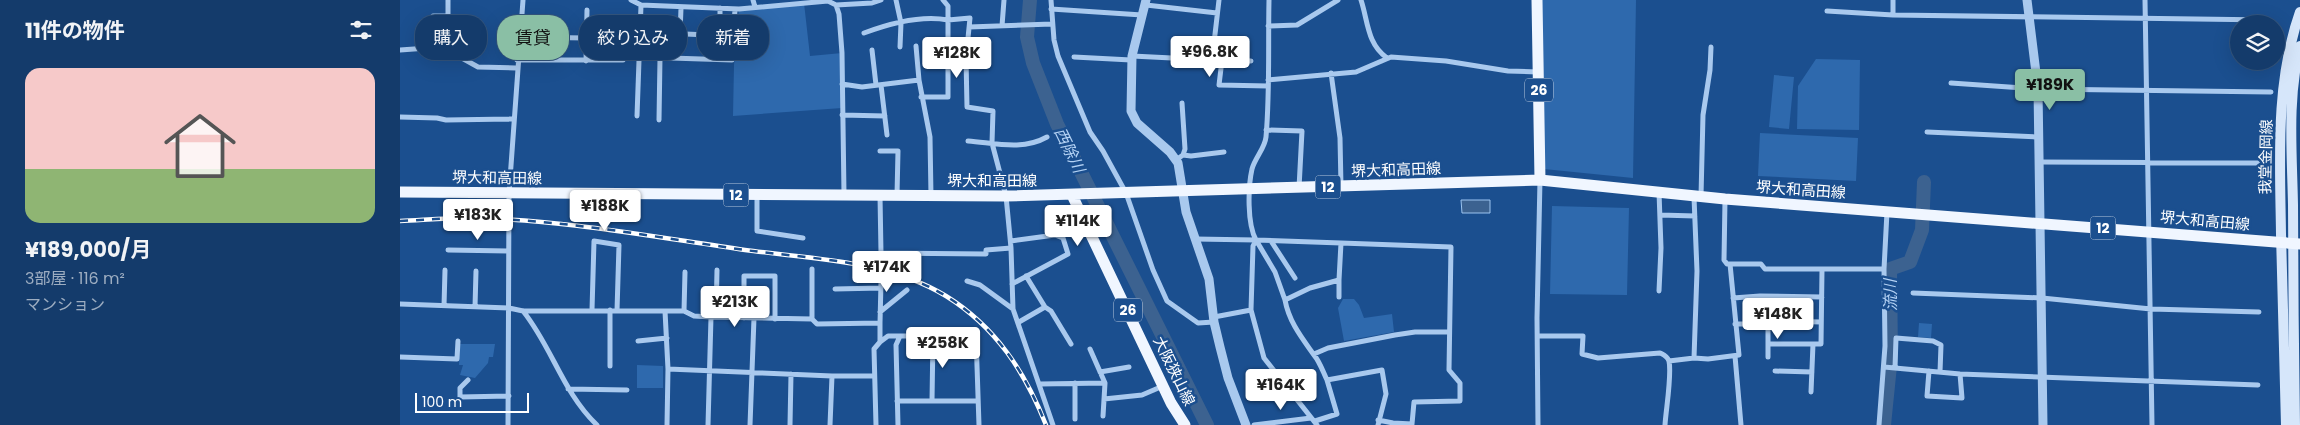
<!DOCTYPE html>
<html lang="ja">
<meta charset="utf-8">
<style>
:root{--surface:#143b6b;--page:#1d4271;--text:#f1f3f6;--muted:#9dadc1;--line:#33557e;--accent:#8abfa5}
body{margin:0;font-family:Poppins,"Noto Sans JP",sans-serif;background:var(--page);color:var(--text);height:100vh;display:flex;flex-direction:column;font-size:19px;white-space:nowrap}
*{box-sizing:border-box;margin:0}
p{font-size:16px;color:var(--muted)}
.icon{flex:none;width:28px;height:28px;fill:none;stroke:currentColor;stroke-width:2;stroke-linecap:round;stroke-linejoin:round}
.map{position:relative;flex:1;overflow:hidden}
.details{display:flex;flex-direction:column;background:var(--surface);width:400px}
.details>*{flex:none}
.guide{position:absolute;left:15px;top:15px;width:475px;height:45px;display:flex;gap:10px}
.tools{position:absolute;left:1830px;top:15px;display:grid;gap:10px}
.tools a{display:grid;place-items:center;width:55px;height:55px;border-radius:50%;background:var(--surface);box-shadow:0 5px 20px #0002,0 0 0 1px var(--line);font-size:25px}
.scale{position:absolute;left:15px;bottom:12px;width:114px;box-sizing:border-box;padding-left:5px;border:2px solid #fff;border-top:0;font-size:14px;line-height:18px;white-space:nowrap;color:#fff;-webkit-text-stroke:4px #1b4f8f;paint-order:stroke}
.price{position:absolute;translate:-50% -42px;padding:0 11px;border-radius:5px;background:#fff;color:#222;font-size:16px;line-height:32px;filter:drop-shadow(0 1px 2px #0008)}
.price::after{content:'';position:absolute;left:50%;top:30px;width:15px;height:11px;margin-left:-8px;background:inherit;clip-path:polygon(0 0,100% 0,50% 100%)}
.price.on{background:var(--accent);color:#111}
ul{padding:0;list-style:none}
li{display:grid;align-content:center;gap:10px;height:265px;padding:0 25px}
li span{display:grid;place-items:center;height:155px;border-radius:15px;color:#555}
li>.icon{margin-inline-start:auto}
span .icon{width:90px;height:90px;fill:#fffc;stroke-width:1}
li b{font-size:21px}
h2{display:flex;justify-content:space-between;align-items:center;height:60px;padding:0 25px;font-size:21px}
.chip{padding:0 18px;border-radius:20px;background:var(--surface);box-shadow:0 5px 20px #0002,0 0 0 1px var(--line);font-size:18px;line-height:45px}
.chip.on{background:var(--accent);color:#111}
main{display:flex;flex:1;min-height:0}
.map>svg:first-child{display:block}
</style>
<main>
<section class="details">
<h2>11件の物件<svg class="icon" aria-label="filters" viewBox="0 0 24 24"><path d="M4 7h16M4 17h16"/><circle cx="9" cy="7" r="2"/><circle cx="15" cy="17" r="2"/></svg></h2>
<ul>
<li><span style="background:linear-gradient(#f6c9c9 65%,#8fb573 0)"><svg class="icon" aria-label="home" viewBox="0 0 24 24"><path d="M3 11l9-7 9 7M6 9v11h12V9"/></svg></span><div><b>¥189,000/月</b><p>3部屋 · 116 m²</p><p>マンション</p></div></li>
</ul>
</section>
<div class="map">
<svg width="1900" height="425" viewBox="0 0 1900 425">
<rect width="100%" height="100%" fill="#1b4f8f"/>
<path fill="#2e69ad" d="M 1142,0 L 1236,0 L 1233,178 L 1144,169 Z
M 404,3 L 410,56 L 442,53 L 442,108 L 333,116 L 334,65 L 339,9 Z
M 1416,59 L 1460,60 L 1459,130 L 1397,129 L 1398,86 Z
M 1374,75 L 1394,77 L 1389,129 L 1369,127 Z
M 1360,133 L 1458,138 L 1456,181 L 1358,176 Z
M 1152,206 L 1229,208 L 1227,295 L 1150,294 Z
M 943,299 L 954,299 L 959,305 L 964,318 L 992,314 L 994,332 L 944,341 L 938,308 Z
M 1519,323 L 1532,324 L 1531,338 L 1518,337 Z
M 60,344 L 95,344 L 93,357 L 89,357 L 88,363 L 75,378 L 60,375 L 63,365 L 59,365 Z
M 237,365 L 263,366 L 263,388 L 237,388 Z"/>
<path fill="#3c6290" stroke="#9cc4f0" d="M 1061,200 L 1090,200 L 1090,213 L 1062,213 Z"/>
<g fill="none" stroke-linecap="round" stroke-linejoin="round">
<path stroke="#3c6290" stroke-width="14" d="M 630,0 L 627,37 L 633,63 L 657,124 L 807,425
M 1484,425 L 1491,356 L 1490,269 L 1510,262 L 1522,230 L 1524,182"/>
<path stroke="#a9c9ee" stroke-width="5" d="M 231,0 L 241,5 L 339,9 L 428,1 L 436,5 L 439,14 L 442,53 L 444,194
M 353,0 L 355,7
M 496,0 L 501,23 L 500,47
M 543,0 L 548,6 L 548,20 L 570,18 L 566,58 L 567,107 L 593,111 L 592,143 L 606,196 L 611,248 L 613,309 L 653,425
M 651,0 L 654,40 L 658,56 L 690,132 L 703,151 L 726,193 L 753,270 L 767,301 L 798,323 L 814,322
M 819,0 L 812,60 L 822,60 L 819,85 L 868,86
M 869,0 C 868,46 870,92 866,137 C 865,148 855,158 852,169 C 848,187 847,224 856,240 L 941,243 L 939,280 L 910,288 L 885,300 C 889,322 902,338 914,355 C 920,362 923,372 927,380 L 982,370 L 986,394 L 978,425
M 961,0 C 968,21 967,44 987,58
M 1493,0 L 1493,15 L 1869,20
M 1745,0 L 1752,425
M 436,5 L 472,3 L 481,0
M 746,5 L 817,13
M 651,9 L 742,15
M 1427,11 L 1493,15
M 33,16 L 48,16
M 602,26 L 604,0
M 868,26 L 897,25 L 938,0
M 569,27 L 652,24
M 240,32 L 308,35
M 464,33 C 488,24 522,15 548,20 L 548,97 L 521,97
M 280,34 L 281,8
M 320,34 L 320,8
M 119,37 L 186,38
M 516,46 L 519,80
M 48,48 L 48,0
M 0,50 L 42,47 L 78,67 L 116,68
M 472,50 L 476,85
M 732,56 L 812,60
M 240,57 L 332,60 L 335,9
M 547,57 L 566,58
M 674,57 L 731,60
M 276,58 L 277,34
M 117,60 L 223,60
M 822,60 L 851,61
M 186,61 L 187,10
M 931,73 L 940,138 L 941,186
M 868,80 L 956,72 L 991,57 L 1046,61 L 1108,71 L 1138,72
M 1551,83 L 1638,89 L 1871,92
M 442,84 L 462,87 L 519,80 L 530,137 L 531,196
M 481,85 L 487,135
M 442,115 L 485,116
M 237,116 L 241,5
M 0,117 L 37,118 L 46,120 L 113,119
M 259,120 L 260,58
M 866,130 L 902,131 L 899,188
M 1527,132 L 1638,137
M 568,141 C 595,143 622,151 647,137
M 480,151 L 498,151 L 497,195
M 783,155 L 791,156 L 824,152
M 776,160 L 783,155 L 785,149 L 782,103
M 1639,162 L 1861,163
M 1259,192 L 1261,248 L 1259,291
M 357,195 L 357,231 L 403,238
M 480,196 L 481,253 L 586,254 L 586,250 L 611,248
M 1301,196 L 1303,115 L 1310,70 L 1311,47
M 1325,200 L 1324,260 L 1327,264 L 1361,264 L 1365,269 L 1484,269
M 1260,215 L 1295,216
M 795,239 L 856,240
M 856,240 L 853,246 L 851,310 L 864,358 L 917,425
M 856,240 L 875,272 L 885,300
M 611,241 L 655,235 L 663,238 L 668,254 L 612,284
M 871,241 L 895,278
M 941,243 L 1051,247 L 1049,370 L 1060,383 L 1060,401 L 1014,402 L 1012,424 L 993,423 L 978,420
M 48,250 L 108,251
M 567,281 L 580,285 L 613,309
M 435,289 L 481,288
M 1513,293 L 1642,298 L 1751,309 L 1859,312
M 939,297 L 939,280
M 1333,298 L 1360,296 L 1422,297
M 0,304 L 109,308 L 123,311 L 284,311 L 294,316 L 311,317 L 412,319 L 417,324 L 480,323 L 480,342 L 474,349 L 476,425
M 44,306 L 45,270
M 75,307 L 76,271
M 645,307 L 651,311 L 671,344
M 192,310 L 194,241 L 219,245 L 217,311
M 123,311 C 152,347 163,393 197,425
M 265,311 L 268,369
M 284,311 L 285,272
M 480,312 L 507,290
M 316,317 L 317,270
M 814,317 L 851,310
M 344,318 L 344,276 L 375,276 L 375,319
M 412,319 L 412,269
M 619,322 L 645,307 L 626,276
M 480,323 L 481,282
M 1335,324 L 1368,324 L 1375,321 L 1421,322
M 1138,336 L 1183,336 L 1182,354 L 1198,358 L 1260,353 C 1264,355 1267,356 1269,361 C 1272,375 1266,409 1265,425
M 238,341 L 267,338
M 480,342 L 488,336 L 500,336
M 1368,344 L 1421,344 L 1422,270
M 690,349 L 705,383 L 703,416
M 914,354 L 928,348 L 995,335 L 1015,332 L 1049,332
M 1335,356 L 1341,425
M 0,357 L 57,359 L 58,341
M 1368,357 L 1368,324
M 1294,358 L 1308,359 L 1339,355 L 1330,264
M 1269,361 L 1294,358 L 1297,271 L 1294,197
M 210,366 L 210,310
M 1484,367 L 1560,374 L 1858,385
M 1495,368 L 1496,338 L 1533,341 L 1541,345 L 1540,372
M 1375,371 L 1412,372
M 1529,371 L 1527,396 L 1562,398 L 1560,374
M 700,372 L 729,367
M 432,376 L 474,376
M 68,380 L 60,388 L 60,397 L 109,396
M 640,384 L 705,383
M 168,389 L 227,390
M 1411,392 L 1413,344
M 704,399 L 742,395 L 763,386
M 497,401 L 578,401
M 532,401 L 533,336
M 675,419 L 675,383
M 915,421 L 937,414 L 927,380
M 108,425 L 109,193 L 123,0
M 267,425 L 268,369 L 432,376 L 430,425
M 308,425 L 311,317
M 350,425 L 354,318
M 390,425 L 391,374
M 498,425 L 496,345 L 500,336 L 576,336 L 579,425
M 854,425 L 911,418
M 1138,425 L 1137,318 L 1140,180
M 1479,425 L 1485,346 L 1484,269 L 1487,212"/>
<path stroke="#a9c9ee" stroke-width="9" d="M 746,0 L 732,56 L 731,111 L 737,123 L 770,152 L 778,163 L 786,212 L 809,279 L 814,322 L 820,347 L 828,378 L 846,425
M 1627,0 L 1638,89 L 1643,425"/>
<path stroke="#d6e6fa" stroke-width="10" d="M 1886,425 C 1884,361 1883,298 1881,234 C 1880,160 1875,83 1900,12
M 1895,425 C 1894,352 1893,278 1893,205 C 1892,151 1887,99 1900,46"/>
<path stroke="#f0f6ff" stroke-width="11" d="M 1137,0 L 1140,180
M 0,192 L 606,196 L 1140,180 L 1325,199 L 1900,244
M 672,195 L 771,403 L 785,425"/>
<defs>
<path id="rail" d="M 0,221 C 23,220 45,218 68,218 C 161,219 254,237 345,250 C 412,259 487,260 546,296 C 596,327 625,372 646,425"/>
</defs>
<use href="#rail" stroke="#fff" stroke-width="4.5"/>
<use href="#rail" stroke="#1b4f8f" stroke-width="2.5" stroke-dasharray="8" stroke-linecap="butt"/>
</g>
<g text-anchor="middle" stroke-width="5" stroke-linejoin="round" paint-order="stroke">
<g fill="#1b4f8f" stroke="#bbcadd" stroke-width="1">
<rect x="1125" y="78.5" width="28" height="23" rx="4"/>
<rect x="915.5" y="175.5" width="25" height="23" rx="4"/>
<rect x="323.5" y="183.5" width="25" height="23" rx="4"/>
<rect x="1690.5" y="216.5" width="25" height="23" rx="4"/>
<rect x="714" y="298.5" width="28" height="23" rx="4"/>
</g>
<g font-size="14" font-weight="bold" fill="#fff">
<text x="1139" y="95">26</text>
<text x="928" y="192">12</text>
<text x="336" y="200">12</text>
<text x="1703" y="233">12</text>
<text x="728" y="315">26</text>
</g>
<g font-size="15" fill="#fff" stroke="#1b4f8f">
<text transform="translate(1866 157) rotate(-89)" y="5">我堂金岡線</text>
<text transform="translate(996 170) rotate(-2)" y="5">堺大和高田線</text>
<text transform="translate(97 178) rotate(1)" y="5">堺大和高田線</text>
<text x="592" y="186">堺大和高田線</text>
<text transform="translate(1401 190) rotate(4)" y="5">堺大和高田線</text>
<text transform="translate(1805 221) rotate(5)" y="5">堺大和高田線</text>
<text transform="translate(774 371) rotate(64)" y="5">大阪狭山線</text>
</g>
<g font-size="16" font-style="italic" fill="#b5d3f5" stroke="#1b4f8f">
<text transform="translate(670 150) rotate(64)" y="6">西除川</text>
<text transform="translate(1490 295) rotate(-91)" y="6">流川</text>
</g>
</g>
</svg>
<div class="tools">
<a><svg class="icon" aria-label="layers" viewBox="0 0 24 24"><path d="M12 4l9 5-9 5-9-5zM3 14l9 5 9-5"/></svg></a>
</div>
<div class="scale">100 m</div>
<b class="price" style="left:810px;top:78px">¥96.8K</b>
<b class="price" style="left:557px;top:79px">¥128K</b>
<b class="price on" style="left:1650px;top:111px">¥189K</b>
<b class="price" style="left:205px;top:232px">¥188K</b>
<b class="price" style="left:78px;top:241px">¥183K</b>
<b class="price" style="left:678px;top:247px">¥114K</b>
<b class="price" style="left:487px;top:293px">¥174K</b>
<b class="price" style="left:335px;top:328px">¥213K</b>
<b class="price" style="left:1378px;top:340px">¥148K</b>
<b class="price" style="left:543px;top:369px">¥258K</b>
<b class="price" style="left:881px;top:411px">¥164K</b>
<div class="guide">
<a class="chip">購入</a>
<a class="chip on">賃貸</a>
<a class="chip">絞り込み</a>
<a class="chip">新着</a>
</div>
</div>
</main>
